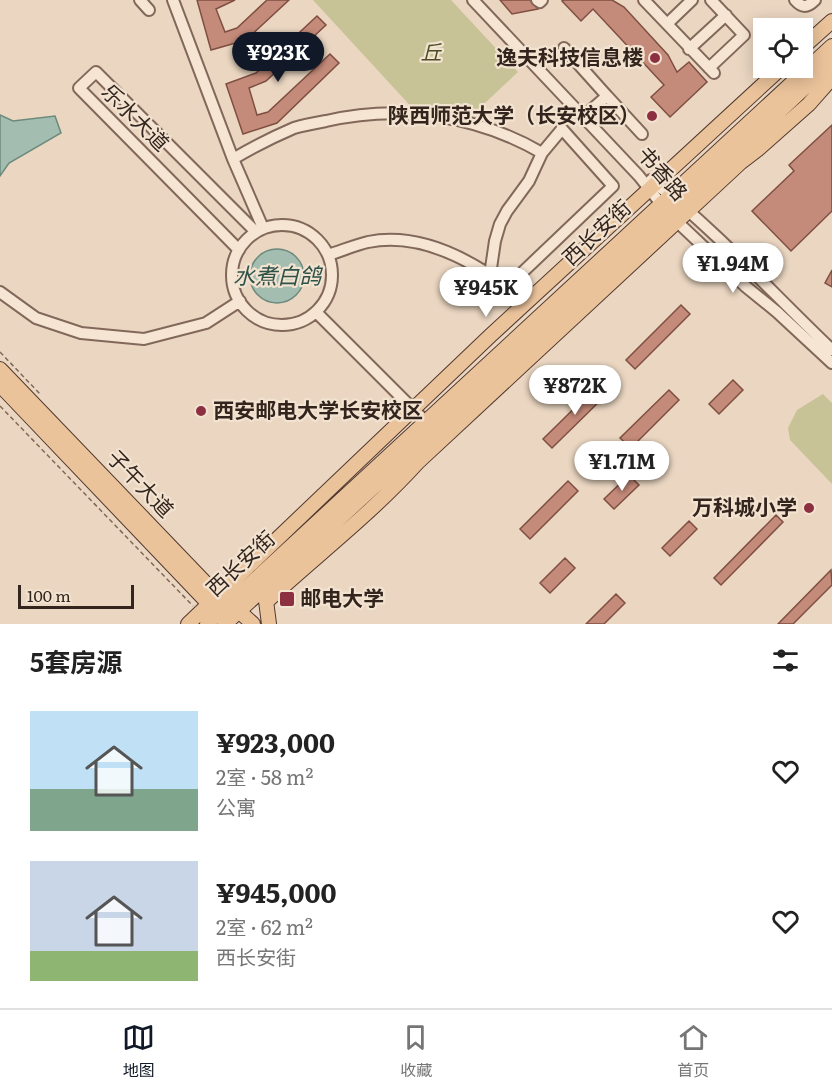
<!DOCTYPE html>
<html lang="zh">
<meta charset="utf-8">
<style>
:root{--surface:#fff;--page:#f2f2f2;--text:#222;--muted:#767676;--line:#e0e0e0;--accent:#111827}
body{margin:0;font-family:Literata,"Noto Sans SC",serif;background:var(--page);color:var(--text);height:100vh;display:flex;flex-direction:column;font-size:22px;white-space:nowrap}
*{box-sizing:border-box;margin:0}
p{font-size:20px;color:var(--muted)}
.icon{flex:none;width:33px;height:33px;fill:none;stroke:currentColor;stroke-width:2;stroke-linecap:round;stroke-linejoin:round}
.map{position:relative;height:624px;overflow:hidden}
.drawer{display:flex;flex-direction:column;background:var(--surface);flex:1}
.drawer>*{flex:none}
.fabs{position:absolute;left:753px;top:18px;display:grid;gap:12px}
.fabs a{display:grid;place-items:center;width:60px;height:60px;border-radius:0px;background:var(--surface);box-shadow:0 3px 15px #0003;font-size:30px}
.scale{position:absolute;left:18px;bottom:15px;width:116px;box-sizing:border-box;padding-left:6px;border:3px solid #33241d;border-top:0;font-size:16px;line-height:21px;white-space:nowrap;color:#33241d;-webkit-text-stroke:4px #f2e2d0;paint-order:stroke}
.price{position:absolute;translate:-50% -51px;padding:0 14px;border-radius:21px;background:#fff;color:#222;font-size:20px;line-height:39px;filter:drop-shadow(0 2px 3px #0008)}
.price::after{content:'';position:absolute;left:50%;top:36px;width:18px;height:14px;margin-left:-9px;background:inherit;clip-path:polygon(0 0,100% 0,50% 100%)}
.price.active{background:var(--accent);color:#fff}
ul{padding:0;list-style:none}
li{display:flex;align-items:center;gap:18px;height:150px;padding:0 30px}
li span{display:grid;place-items:center;flex:none;width:168px;height:120px;border-radius:0px;color:#555}
li>.icon{margin-inline-start:auto}
span .icon{width:72px;height:72px;fill:#fffc;stroke-width:1}
li b{font-size:26px}
h2{display:flex;justify-content:space-between;align-items:center;height:72px;padding:0 30px;font-size:26px}
.dock{display:flex;justify-content:space-around;align-items:center;height:84px;border-top:2px solid var(--line);background:var(--surface);font-size:16px;color:var(--muted)}
.dock a{display:grid;justify-items:center;gap:3px}
.dock .active{color:var(--accent)}
.map>svg:first-child{display:block}
</style>
<div class="map">
<svg width="832" height="624" viewBox="0 0 832 624">
<rect width="100%" height="100%" fill="#ead6c1"/>
<path fill="#c7c396" d="M 313,0 L 451,0 L 518,72 L 471,116 L 461,120 L 417,113 Z
M 823,394 L 832,403 L 832,484 L 790,440 L 788,428 L 797,410 Z"/>
<path fill="#a3bdb0" stroke="#6b8a7c" stroke-width="1.5" d="M 0,115 L 13,121 L 55,116 L 61,133 L 9,163 L 0,176 Z
M250 276a27 27 0 1 1 54 0a27 27 0 1 1-54 0Z"/>
<path fill="#c58b7a" stroke="#7f4f42" stroke-width="1.5" d="M 197,0 L 235,0 L 216,9 L 225,32 L 237,28 L 267,0 L 289,0 L 246,40 L 211,50 Z
M 500,0 L 530,0 L 538,9 L 512,14 Z
M 564,0 L 612,0 L 624,7 L 668,55 L 677,72 L 689,62 L 707,82 L 670,117 L 651,97 L 664,85 L 593,9 L 581,21 L 562,1 Z
M 317,16 L 326,25 L 266,81 L 249,88 L 257,115 L 268,112 L 330,54 L 339,63 L 277,123 L 243,134 L 226,84 L 256,73 Z
M 832,125 L 832,211 L 791,251 L 752,211 L 794,171 L 789,165 Z
M 832,270 L 832,287 L 825,283 Z
M 681,305 L 690,314 L 635,369 L 626,360 Z
M 733,380 L 743,390 L 719,414 L 709,404 Z
M 598,385 L 607,394 L 552,448 L 543,439 Z
M 669,390 L 679,400 L 631,448 L 620,438 Z
M 629,475 L 639,485 L 614,509 L 604,499 Z
M 568,481 L 578,491 L 530,539 L 520,529 Z
M 776,515 L 783,522 L 721,585 L 714,578 Z
M 689,521 L 697,529 L 670,556 L 662,548 Z
M 565,558 L 575,568 L 550,593 L 540,583 Z
M 831,570 L 832,585 L 793,624 L 778,624 Z
M 616,594 L 625,603 L 604,624 L 586,624 Z"/>
<g fill="none" stroke-linecap="round" stroke-linejoin="round">
<defs>
<path id="minor" d="M 140,0 L 149,10
M 173,0 L 233,159 L 263,228
M 473,0 L 639,176 L 669,214 L 745,286 L 777,312 L 832,363
M 537,0 L 540,2 L 542,0
M 644,0 L 714,73
M 795,0 C 802,8 807,8 815,0
M 667,24 L 692,0
M 564,48 L 607,96 L 583,117
M 689,49 L 726,15
M 709,68 L 744,35 L 711,0
M 607,96 L 642,134
M 233,159 C 253,147 273,137 294,128 C 304,125 315,123 326,121 C 399,104 477,115 542,153
M 651,180 C 717,231 772,293 832,350
M232 275a50 50 0 1 1 100 0a50 50 0 1 1-100 0Z
M 239,250 L 79,88 L 96,72 L 256,232
M 328,255 C 341,251 355,245 368,242 C 418,232 468,258 507,287 L 613,186 L 562,129 L 542,153 L 529,181 L 507,211 L 500,224 L 495,241 L 490,275
M 0,292 L 36,318 L 81,333 L 144,339 L 206,323 L 240,301
M 316,312 L 430,426"/>
<path id="major" d="M 802,48 L 832,21
M 0,369 L 218,596 L 230,603 L 253,624
M 0,385 L 209,604 L 215,608
M 265,593 L 269,624
M 266,602 C 317,555 372,513 418,462 L 740,163 L 757,150 L 809,104 L 832,78
M 188,624 L 491,335 L 781,68
M 207,624 L 832,46
M 225,624 L 681,204 L 832,62"/>
</defs>
<use href="#minor" stroke="#82685a" stroke-width="14"/>
<use href="#major" stroke="#50382e" stroke-width="16"/>
<path stroke="#82685a" stroke-width="1.5" stroke-dasharray="4.5 3" stroke-linecap="butt" d="M 0,352 L 40,394
M 0,406 L 193,606"/>
<use href="#minor" stroke="#f6e5d3" stroke-width="10"/>
<use href="#major" stroke="#ebc39b" stroke-width="14"/>
</g>
<g fill="#8c2f41" stroke="#f2e2d0" stroke-width="2">
<circle cx="655" cy="58" r="6"/>
<circle cx="652" cy="116" r="6"/>
<circle cx="201" cy="411" r="6"/>
<circle cx="809" cy="508" r="6"/>
<rect x="279" y="591" width="16" height="16" rx="3"/>
</g>
<g text-anchor="middle" stroke-width="4.5" stroke-linejoin="round" paint-order="stroke">
<g font-size="21" font-style="italic" fill="#4b4e25" stroke="#f2e2d0">
<text x="431" y="60">丘</text>
</g>
<g font-size="21" font-weight="bold" fill="#33241d" stroke="#f2e2d0" text-anchor="end">
<text x="643" y="65">逸夫科技信息楼</text>
<text x="640" y="123">陕西师范大学（长安校区）</text>
<text x="213" y="418" text-anchor="start">西安邮电大学长安校区</text>
<text x="797" y="515">万科城小学</text>
<text x="300" y="606" text-anchor="start">邮电大学</text>
</g>
<g font-size="21" fill="#33241d" stroke="#f2e2d0">
<text transform="translate(135 118) rotate(45)" y="7">乐水大道</text>
<text transform="translate(662 174) rotate(49)" y="7">书香路</text>
<text transform="translate(597 233) rotate(-43)" y="7">西长安街</text>
<text transform="translate(140 484) rotate(46)" y="7">子午大道</text>
<text transform="translate(241 564) rotate(-43)" y="7">西长安街</text>
</g>
<g font-size="22" font-style="italic" fill="#2e5248" stroke="#f2e2d0">
<text x="277" y="284">水煮白鸽</text>
</g>
</g>
</svg>
<div class="fabs">
<a><svg class="icon" aria-label="locate" viewBox="0 0 24 24"><circle cx="12" cy="12" r="6"/><path d="M12 2v4M12 18v4M2 12h4M18 12h4"/></svg></a>
</div>
<div class="scale">100 m</div>
<b class="price active" style="left:278px;top:83px">¥923K</b>
<b class="price" style="left:733px;top:294px">¥1.94M</b>
<b class="price" style="left:486px;top:318px">¥945K</b>
<b class="price" style="left:575px;top:416px">¥872K</b>
<b class="price" style="left:622px;top:492px">¥1.71M</b>
</div>
<section class="drawer">
<h2>5套房源<svg class="icon" aria-label="filters" viewBox="0 0 24 24"><path d="M4 7h16M4 17h16"/><circle cx="9" cy="7" r="2"/><circle cx="15" cy="17" r="2"/></svg></h2>
<ul>
<li><span style="background:linear-gradient(#bfe0f5 65%,#7fa58c 0)"><svg class="icon" aria-label="home" viewBox="0 0 24 24"><path d="M3 11l9-7 9 7M6 9v11h12V9"/></svg></span><div><b>¥923,000</b><p>2室 · 58 m²</p><p>公寓</p></div><svg class="icon" aria-label="heart" viewBox="0 0 24 24"><path d="M12 20l-8-8c-3-5 5-10 8-4 3-6 11-1 8 4z"/></svg></li>
<li><span style="background:linear-gradient(#c9d6e8 75%,#8fb573 0)"><svg class="icon" aria-label="home" viewBox="0 0 24 24"><path d="M3 11l9-7 9 7M6 9v11h12V9"/></svg></span><div><b>¥945,000</b><p>2室 · 62 m²</p><p>西长安街</p></div><svg class="icon" aria-label="heart" viewBox="0 0 24 24"><path d="M12 20l-8-8c-3-5 5-10 8-4 3-6 11-1 8 4z"/></svg></li>
</ul>
</section>
<nav class="dock">
<a class="active"><svg class="icon" aria-label="map" viewBox="0 0 24 24"><path d="M3 6l6-2 6 2 6-2v14l-6 2-6-2-6 2zM9 4v14M15 6v14"/></svg>地图</a>
<a><svg class="icon" aria-label="saved" viewBox="0 0 24 24"><path d="M7 4h10v16l-5-4-5 4z"/></svg>收藏</a>
<a><svg class="icon" aria-label="home" viewBox="0 0 24 24"><path d="M3 11l9-7 9 7M6 9v11h12V9"/></svg>首页</a>
</nav>
